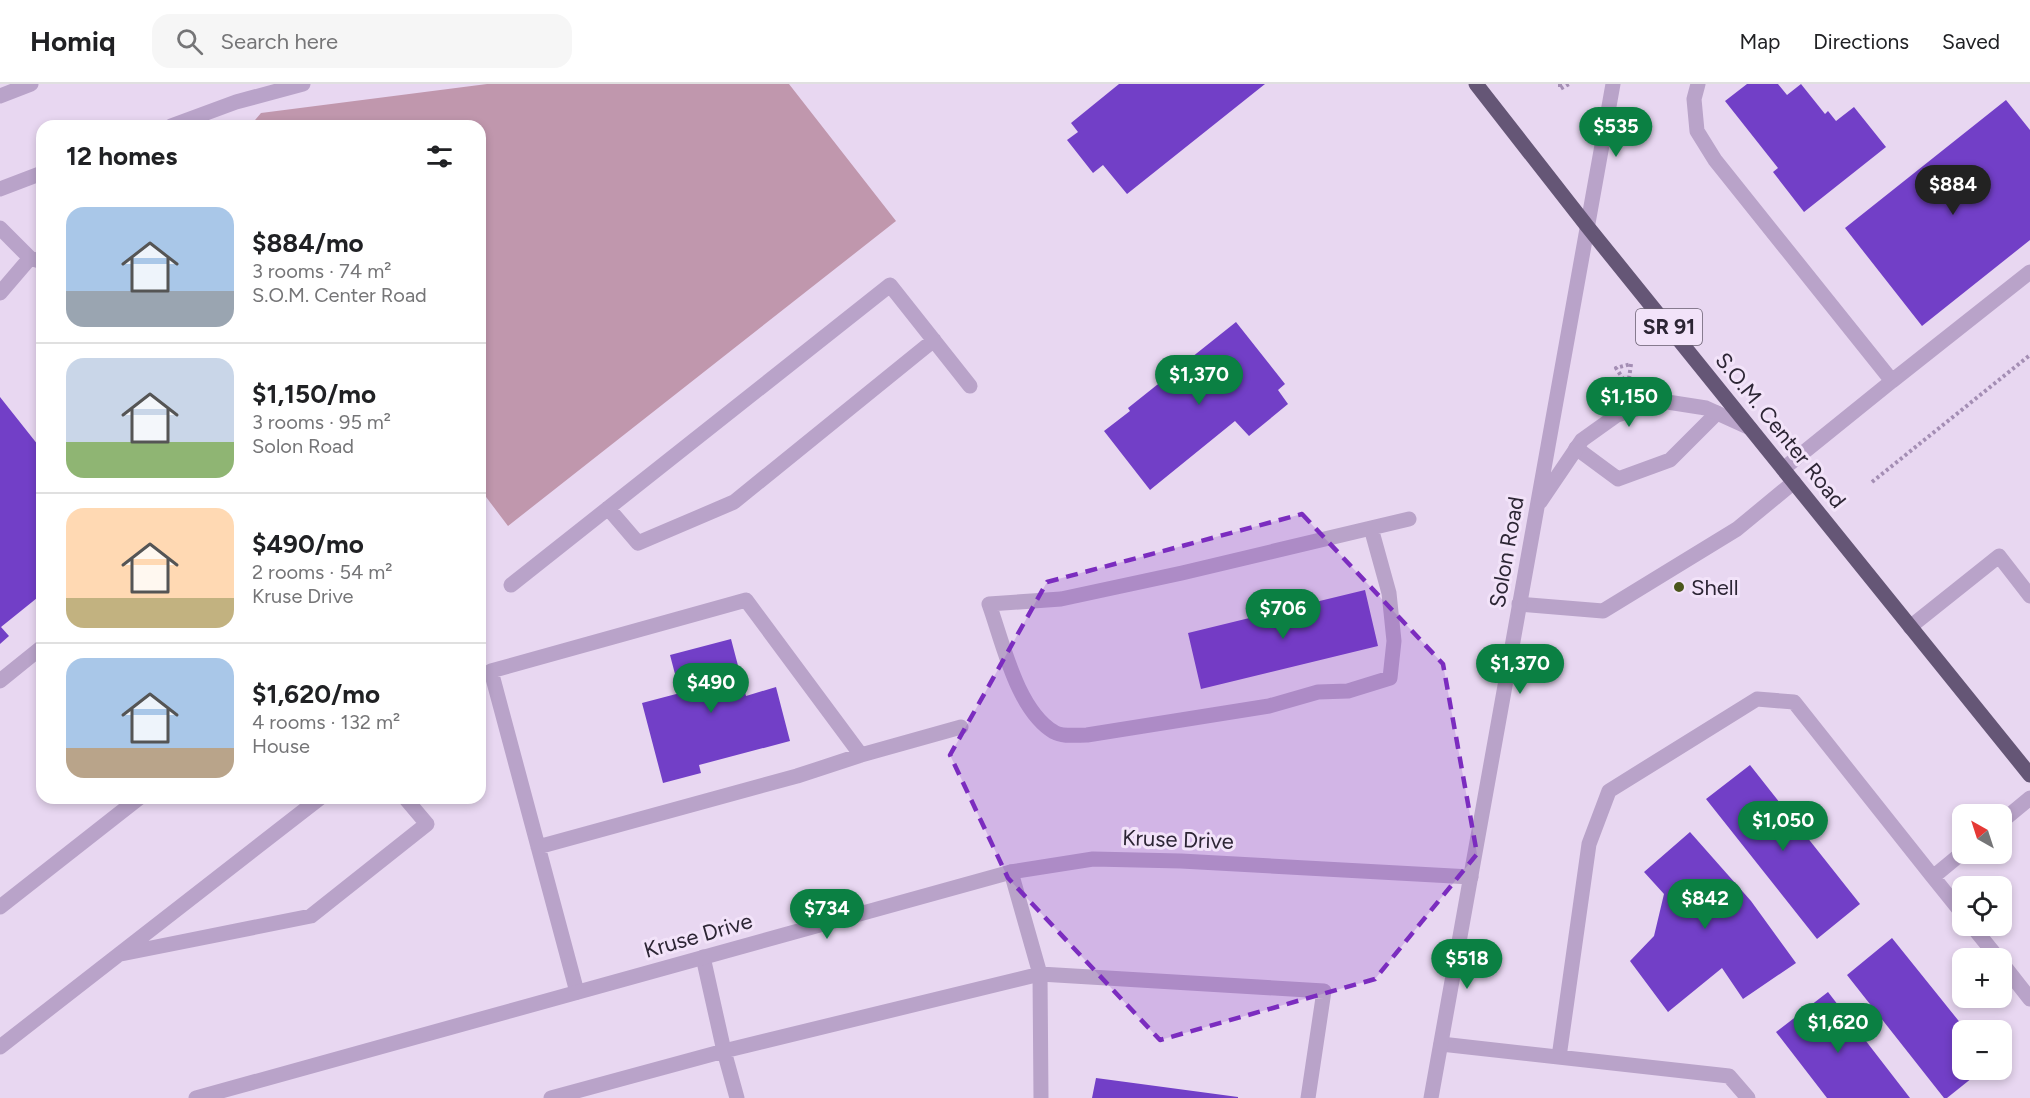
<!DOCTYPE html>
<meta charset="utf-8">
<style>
:root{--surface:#fff;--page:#f6f6f6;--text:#202124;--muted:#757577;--line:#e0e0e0;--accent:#0b8043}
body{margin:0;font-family:Figtree,sans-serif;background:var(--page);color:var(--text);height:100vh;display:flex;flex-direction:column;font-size:22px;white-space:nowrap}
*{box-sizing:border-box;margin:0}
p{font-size:20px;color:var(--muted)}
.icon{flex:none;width:33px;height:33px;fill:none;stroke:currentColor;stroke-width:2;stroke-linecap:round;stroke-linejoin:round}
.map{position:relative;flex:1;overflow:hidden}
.drawer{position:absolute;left:36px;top:36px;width:450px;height:684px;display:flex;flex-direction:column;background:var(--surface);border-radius:18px;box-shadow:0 3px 9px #0003}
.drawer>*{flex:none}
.needle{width:39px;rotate:321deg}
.controls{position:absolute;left:1952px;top:720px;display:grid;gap:12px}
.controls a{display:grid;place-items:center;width:60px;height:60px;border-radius:12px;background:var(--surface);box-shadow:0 3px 9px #0003;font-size:30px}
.price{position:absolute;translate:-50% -51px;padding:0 14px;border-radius:21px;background:var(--accent);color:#fff;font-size:20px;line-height:39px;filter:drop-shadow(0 2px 3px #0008)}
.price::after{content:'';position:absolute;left:50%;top:36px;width:18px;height:14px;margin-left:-9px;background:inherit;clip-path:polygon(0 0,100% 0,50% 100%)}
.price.active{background:#222;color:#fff}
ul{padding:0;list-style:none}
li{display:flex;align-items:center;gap:18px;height:150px;padding:0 30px}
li+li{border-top:2px solid var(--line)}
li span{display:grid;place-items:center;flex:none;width:168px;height:120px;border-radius:18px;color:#555}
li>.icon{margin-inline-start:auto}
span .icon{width:72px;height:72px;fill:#fffc;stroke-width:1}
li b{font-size:26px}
h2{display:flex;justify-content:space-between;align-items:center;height:72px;padding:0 30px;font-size:26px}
header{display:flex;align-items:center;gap:36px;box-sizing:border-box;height:84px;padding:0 30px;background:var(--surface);border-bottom:2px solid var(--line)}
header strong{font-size:28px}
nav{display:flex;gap:33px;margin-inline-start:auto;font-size:21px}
.search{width:420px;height:54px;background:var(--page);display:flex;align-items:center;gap:15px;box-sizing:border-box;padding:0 21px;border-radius:18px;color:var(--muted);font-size:22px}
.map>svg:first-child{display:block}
</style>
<header>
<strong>Homiq</strong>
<div class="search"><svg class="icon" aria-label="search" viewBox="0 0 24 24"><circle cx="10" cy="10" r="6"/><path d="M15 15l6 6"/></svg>Search here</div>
<nav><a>Map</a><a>Directions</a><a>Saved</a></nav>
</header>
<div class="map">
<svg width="2030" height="1014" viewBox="0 0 2030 1014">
<rect width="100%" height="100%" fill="#e8d7f1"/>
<path fill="#c097ad" d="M 487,0 L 789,0 L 896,137 L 508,442 L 480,405 L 480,42 L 250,42 L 261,29 Z"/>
<path fill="#723fc7" d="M 1119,0 L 1265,0 L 1127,110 L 1103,81 L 1093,89 L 1067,56 L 1078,48 L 1071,39 Z
M 1747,0 L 1778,0 L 1787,11 L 1801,0 L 1825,30 L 1828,27 L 1836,37 L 1854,23 L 1886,63 L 1804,128 L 1773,88 L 1778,84 L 1725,17 Z
M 2006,16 L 2030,46 L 2030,156 L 1922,242 L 1845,144 Z
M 1236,238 L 1285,300 L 1278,306 L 1288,320 L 1249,352 L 1235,337 L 1150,406 L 1104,347 L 1130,327 L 1128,324 Z
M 0,313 L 42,366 L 42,510 L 1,543 L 9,552 L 0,560 Z
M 1365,506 L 1378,562 L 1201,605 L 1188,549 Z
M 731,555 L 746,612 L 776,603 L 790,657 L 699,681 L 701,689 L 663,699 L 642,619 L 680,609 L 670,571 Z
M 1750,681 L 1860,820 L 1817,855 L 1706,715 Z
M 1690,748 L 1751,817 L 1796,879 L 1743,915 L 1722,884 L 1668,928 L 1630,877 L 1654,852 L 1664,810 L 1644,788 Z
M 1892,854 L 1966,946 L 1962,946 L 1962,986 L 1982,986 L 1947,1014 L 1944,1014 L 1847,891 Z
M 1828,908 L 1910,1014 L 1827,1014 L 1776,948 Z
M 1096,994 L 1238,1013 L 1238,1014 L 1092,1014 Z"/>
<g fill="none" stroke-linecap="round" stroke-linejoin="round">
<path stroke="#a48eb4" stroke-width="4" stroke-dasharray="3 3" stroke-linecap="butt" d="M 1560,0 L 1560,5 L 1569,0
M 1631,280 L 1628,302 L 1616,284 Z
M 1872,398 L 2030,271"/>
<path stroke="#b9a3c9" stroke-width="15" d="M 1698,0 L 1694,15 L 1697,47 L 1715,76 L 1892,297 L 1783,385
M 0,12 L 31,0
M 171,42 L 236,18 L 303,0
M 0,105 L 42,89
M 0,144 L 30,174 L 42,178
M 0,209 L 30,174
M 1892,297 L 2030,188
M 1576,364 L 1618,395 L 1670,376 L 1717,329
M 608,424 L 638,459 L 734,418 L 934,256
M 1371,444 L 1389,509 L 1394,557 L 1390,594 L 1348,607 L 1318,608 L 1269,622 L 1087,651 C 1077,651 1062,653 1054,648 C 1017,626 1003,559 989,520 L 1061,515 L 1182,489 L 1409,435
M 511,501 L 890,201 L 970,302
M 1519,520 L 1603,527 L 1737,445 L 1794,398
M 1910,543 L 1999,472 L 2030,512
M 0,597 L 42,563
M 2001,738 L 2030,714
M 538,763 L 797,692 L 861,671
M 1011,788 L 1040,890 L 1041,1014
M 1933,793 L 1962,829
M 0,823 L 139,714
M 1972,842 L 1998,874
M 121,870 L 311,832 L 427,740 L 405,714
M 703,873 L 724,967 L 737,1014
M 2001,878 L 2030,915
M 577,908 L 491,587 L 746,516 L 861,671 L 961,643
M 1441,960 L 1729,992 L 1748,1014
M 0,963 L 320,714
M 1559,973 L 1589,760 L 1609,707 L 1757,615 L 1794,618 L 1933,793 L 1962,769
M 551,1014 L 724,967 L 1040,890 L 1324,907 L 1308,1014"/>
<path stroke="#b9a3c9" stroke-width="15" d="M 196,1014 L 1011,788 L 1093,775 L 1181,777 L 1471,793"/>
<path stroke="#b9a3c9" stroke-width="15" d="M 1540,418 L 1582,356 L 1617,331 L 1661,317 L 1706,324 L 1750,344
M 1431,1014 L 1613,0"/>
<path stroke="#655676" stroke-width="15" d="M 1476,0 L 1587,142 L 2030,691"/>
</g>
<path fill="#7b2cbf" fill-opacity="0.2" stroke="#7b2cbf" stroke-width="4.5" stroke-dasharray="12 8" stroke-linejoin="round" d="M 1302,430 L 1443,580 L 1477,770 L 1375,895 L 1160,956 L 1008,794 L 950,671 L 1047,498 Z"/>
<circle fill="#4a551b" stroke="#f2e3f9" stroke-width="2" cx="1679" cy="503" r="6"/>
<g text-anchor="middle" stroke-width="6" stroke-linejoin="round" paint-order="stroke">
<rect fill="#f2e3f9" stroke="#675e6f" stroke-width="1.5" x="1636" y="225" width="66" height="36" rx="4.5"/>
<g font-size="21" font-weight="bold" fill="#2c2534">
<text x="1669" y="250">SR 91</text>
</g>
<g font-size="22" fill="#2c2534" stroke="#f2e3f9">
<text transform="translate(1781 346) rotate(51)" y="8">S.O.M. Center Road</text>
<text transform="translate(1506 468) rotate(-80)" y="8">Solon Road</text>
<text transform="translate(1178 755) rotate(2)" y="8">Kruse Drive</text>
<text transform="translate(698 851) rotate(-16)" y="8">Kruse Drive</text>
</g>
<g font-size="22" fill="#2c2534" stroke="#f2e3f9" text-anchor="start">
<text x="1691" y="511">Shell</text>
</g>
</g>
</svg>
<div class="controls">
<a><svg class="needle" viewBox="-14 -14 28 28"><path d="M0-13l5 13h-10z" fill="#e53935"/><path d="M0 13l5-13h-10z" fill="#757577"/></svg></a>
<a><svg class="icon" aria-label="locate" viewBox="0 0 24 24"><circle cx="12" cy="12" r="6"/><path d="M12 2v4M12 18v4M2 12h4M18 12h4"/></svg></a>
<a>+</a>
<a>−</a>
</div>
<b class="price" style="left:1616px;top:74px">$535</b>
<b class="price active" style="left:1953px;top:132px">$884</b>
<b class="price" style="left:1199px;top:322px">$1,370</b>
<b class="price" style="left:1629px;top:344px">$1,150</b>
<b class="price" style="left:1283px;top:556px">$706</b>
<b class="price" style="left:1520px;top:611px">$1,370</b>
<b class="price" style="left:711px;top:630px">$490</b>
<b class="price" style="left:1783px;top:768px">$1,050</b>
<b class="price" style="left:1705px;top:846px">$842</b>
<b class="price" style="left:827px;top:856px">$734</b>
<b class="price" style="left:1467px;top:906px">$518</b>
<b class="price" style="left:1838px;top:970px">$1,620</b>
<section class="drawer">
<h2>12 homes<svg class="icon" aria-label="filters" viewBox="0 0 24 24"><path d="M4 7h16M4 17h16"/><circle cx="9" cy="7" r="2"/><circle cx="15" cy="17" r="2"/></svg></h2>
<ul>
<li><span style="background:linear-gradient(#a9c7e8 70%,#9aa5b1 0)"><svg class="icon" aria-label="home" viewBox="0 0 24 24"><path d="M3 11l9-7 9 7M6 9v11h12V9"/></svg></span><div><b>$884/mo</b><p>3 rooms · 74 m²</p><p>S.O.M. Center Road</p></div></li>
<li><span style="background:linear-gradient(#c9d6e8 70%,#8fb573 0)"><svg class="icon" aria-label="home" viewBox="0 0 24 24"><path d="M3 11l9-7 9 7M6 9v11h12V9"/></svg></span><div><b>$1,150/mo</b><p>3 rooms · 95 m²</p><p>Solon Road</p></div></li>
<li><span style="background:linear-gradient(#ffd9b3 75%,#c2b280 0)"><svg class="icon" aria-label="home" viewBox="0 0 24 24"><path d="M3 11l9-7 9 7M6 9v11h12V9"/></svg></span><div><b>$490/mo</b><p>2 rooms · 54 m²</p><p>Kruse Drive</p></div></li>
<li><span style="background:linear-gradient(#a9c7e8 75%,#b9a48a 0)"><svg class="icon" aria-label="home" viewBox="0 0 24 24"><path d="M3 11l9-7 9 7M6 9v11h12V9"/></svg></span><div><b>$1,620/mo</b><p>4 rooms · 132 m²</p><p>House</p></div></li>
</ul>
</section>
</div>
